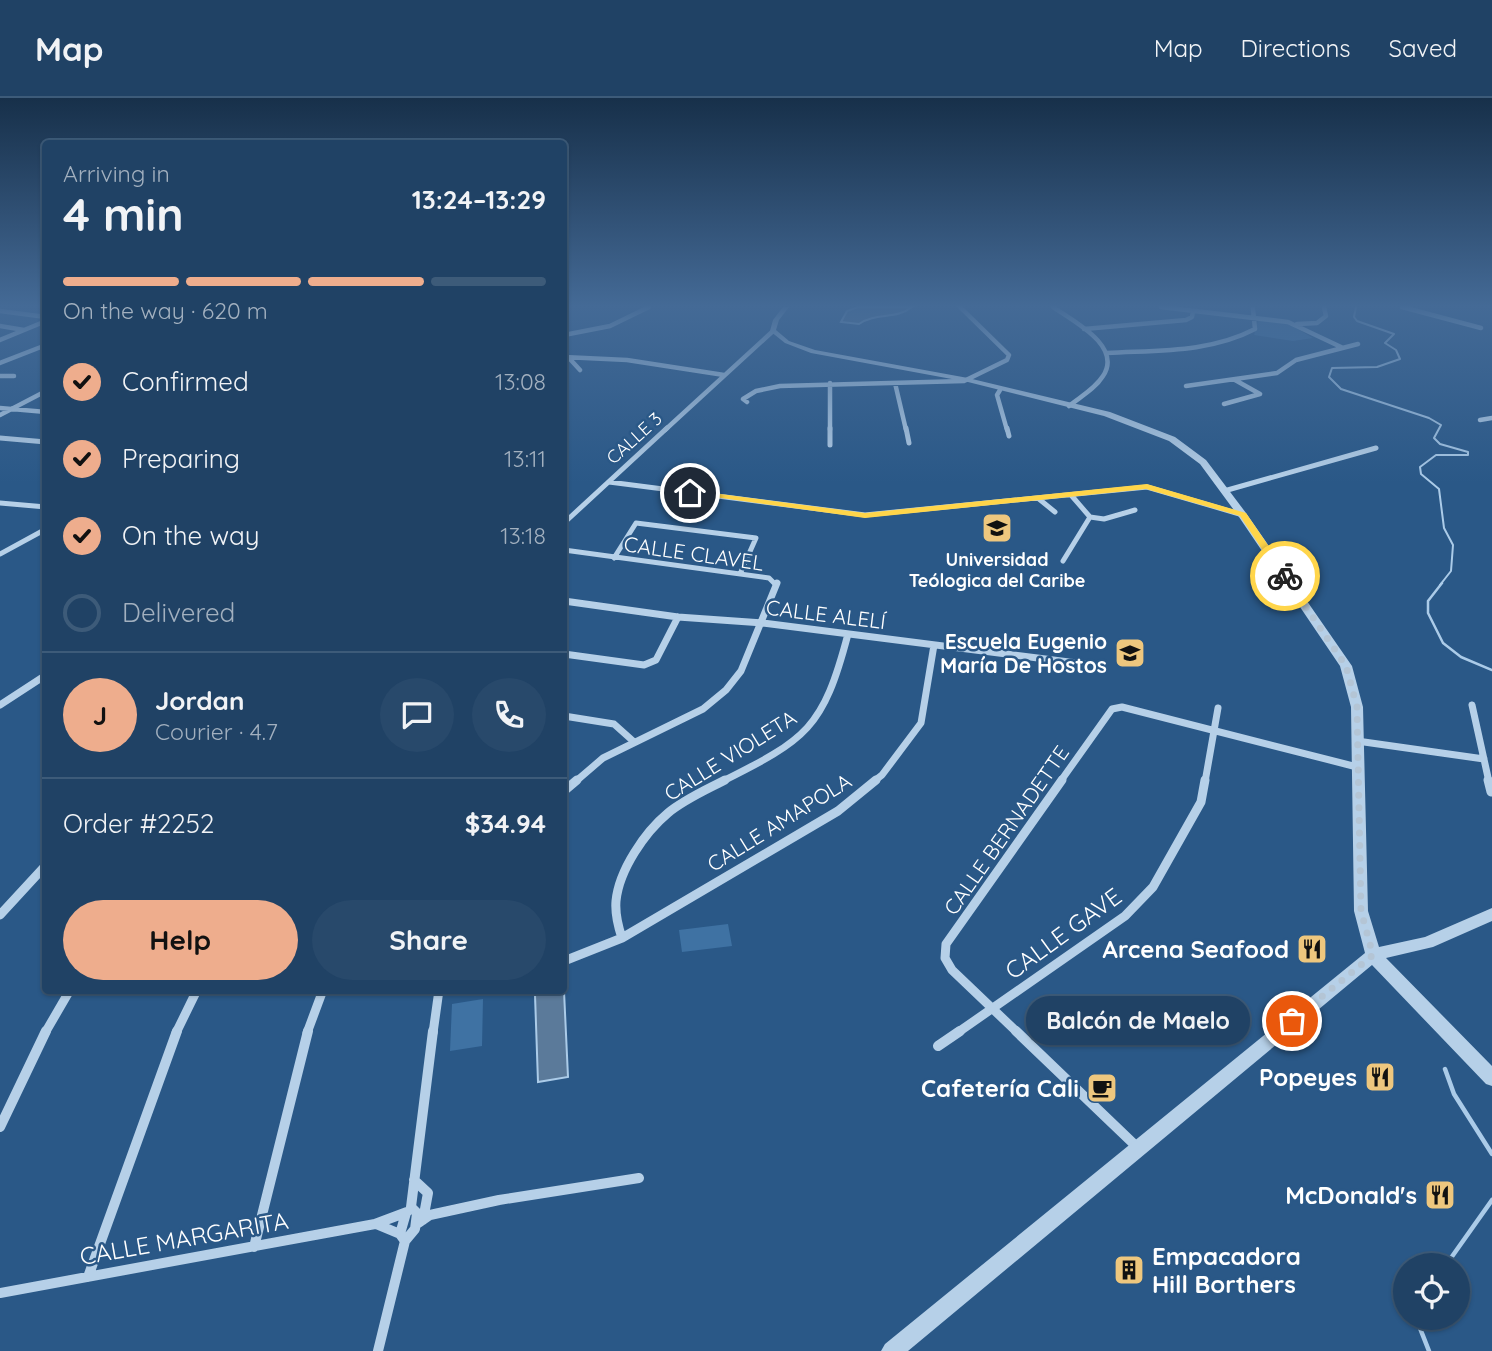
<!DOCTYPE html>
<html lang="en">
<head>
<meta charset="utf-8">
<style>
	:root { --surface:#204265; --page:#28496b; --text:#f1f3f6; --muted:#a2b0bf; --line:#3d5b79; --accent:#eead8d }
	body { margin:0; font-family:Quicksand,sans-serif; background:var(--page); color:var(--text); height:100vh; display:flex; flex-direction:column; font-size:26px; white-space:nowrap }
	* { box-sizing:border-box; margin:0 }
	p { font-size:23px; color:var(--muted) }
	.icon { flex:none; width:38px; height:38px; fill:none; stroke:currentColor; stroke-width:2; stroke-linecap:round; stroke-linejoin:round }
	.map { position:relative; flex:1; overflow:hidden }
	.sheet { position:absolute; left:42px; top:42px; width:525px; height:854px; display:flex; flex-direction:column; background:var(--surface); border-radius:7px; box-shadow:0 2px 5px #0004,0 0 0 2px var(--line) }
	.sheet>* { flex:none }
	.controls { position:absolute; left:1393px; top:1155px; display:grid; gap:14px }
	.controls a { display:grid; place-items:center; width:77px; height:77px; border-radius:50%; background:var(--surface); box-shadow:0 2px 5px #0004,0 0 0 2px var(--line); font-size:35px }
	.pin { position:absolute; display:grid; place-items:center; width:60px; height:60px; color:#fff; margin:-30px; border:4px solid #fff; border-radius:50%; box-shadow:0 2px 7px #0007 }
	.courier { position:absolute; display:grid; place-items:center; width:70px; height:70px; margin:-35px; border:5px solid #ffd54a; border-radius:50%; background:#fff; color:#222; box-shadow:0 2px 9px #0007 }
	.bubble { position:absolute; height:49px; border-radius:24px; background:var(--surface); box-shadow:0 2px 5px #0004,0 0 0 2px var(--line); font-size:23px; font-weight:700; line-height:49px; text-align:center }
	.summary em { font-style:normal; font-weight:700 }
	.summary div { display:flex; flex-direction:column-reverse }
	.summary { display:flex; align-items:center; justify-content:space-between; height:119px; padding:0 21px }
	h1 { font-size:46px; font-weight:700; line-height:52px }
	.bar { display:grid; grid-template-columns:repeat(4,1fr); gap:10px 7px; align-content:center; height:84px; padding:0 21px }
	.bar i { height:9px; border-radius:5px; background:var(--line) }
	.bar .on { background:var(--accent) }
	.bar p { grid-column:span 4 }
	.line { display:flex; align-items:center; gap:18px; padding:0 21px; border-top:2px solid var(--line) }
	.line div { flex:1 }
	.round { display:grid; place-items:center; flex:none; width:74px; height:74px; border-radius:37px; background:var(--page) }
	ol { padding:0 21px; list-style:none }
	li { display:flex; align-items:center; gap:21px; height:77px }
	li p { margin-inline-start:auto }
	li .icon { padding:7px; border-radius:50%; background:var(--accent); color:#111; stroke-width:4 }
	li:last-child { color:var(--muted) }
	li i { width:38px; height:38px; border:4px solid var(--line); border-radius:50% }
	.primary-button { display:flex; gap:14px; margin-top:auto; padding:14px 21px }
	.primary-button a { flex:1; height:80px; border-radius:42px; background:var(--accent); color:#111; font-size:28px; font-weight:700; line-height:80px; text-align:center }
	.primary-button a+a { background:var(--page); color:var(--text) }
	header { display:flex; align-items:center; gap:42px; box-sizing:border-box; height:98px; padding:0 35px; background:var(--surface); border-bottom:2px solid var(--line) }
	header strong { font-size:33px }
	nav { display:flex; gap:38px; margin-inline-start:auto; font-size:24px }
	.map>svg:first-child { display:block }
	.green { fill:#3f72a3 }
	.water { fill:#5b7a9a; stroke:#abcbe8; stroke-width:2 }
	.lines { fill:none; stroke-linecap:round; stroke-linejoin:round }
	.stream-far2 { stroke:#abcbe8; stroke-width:2 }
	.stream-far1 { stroke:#abcbe8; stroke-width:2.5 }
	.stream { stroke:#abcbe8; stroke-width:4.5 }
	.minor-far4 { stroke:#b6d0e8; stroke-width:4.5 }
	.minor-far3 { stroke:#b6d0e8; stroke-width:5 }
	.minor-far2 { stroke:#b6d0e8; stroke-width:7 }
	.minor-far1 { stroke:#b6d0e8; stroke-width:9 }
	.minor { stroke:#b6d0e8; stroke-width:10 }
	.tertiary { fill:#b6d0e8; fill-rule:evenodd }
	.route { fill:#ffd54a }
	.done { stroke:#b4c5d5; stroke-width:7; stroke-dasharray:0 12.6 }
	.labels { text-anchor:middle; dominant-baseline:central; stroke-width:5; stroke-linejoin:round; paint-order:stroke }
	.far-street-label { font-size:18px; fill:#fff; stroke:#2a5887 }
	.far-poi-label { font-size:18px; font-weight:bold; fill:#fff; stroke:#2a5887 }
	.street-label { font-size:21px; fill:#fff; stroke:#2a5887 }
	.poi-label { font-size:21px; font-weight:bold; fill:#fff; stroke:#2a5887; text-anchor:end }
	.near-street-label { font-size:24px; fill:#fff; stroke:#2a5887 }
	.near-poi-label { font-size:24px; font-weight:bold; fill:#fff; stroke:#2a5887; text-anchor:end }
</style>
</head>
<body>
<header>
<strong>Map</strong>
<nav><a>Map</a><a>Directions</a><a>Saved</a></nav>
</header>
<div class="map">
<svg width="1492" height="1253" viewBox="0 0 1492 1253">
	<rect width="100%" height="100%" fill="#2a5887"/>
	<path class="green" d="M1261,222L1289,226L1313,240L1293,243L1254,237L1258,223Z
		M728,826L732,848L682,854L679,832Z
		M483,901L482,948L450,953L452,906Z"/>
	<path class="water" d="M858,209H912C896,222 876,214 859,226L841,224L847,213Z
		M564,893L568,979L538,984L535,897Z"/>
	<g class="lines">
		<path class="stream-far2" d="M1356,209L1354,219L1357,223L1394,236L1385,245L1396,252L1400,261L1377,269L1332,270L1329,279L1341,291L1429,320L1441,327L1434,340L1440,346L1468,354V357H1436L1420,369L1421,376L1439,391L1444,430L1453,447L1451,473L1440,487"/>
		<path class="stream-far1" d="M1442,485L1428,503V515L1443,545L1461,559L1492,572"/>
		<path class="stream" d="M1445,971L1454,996L1492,1056
			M1446,1167L1492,1102
			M1416,1220L1429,1253"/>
		<path class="minor-far4" d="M1053,209C1073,223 1123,248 1103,278C1095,291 1080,299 1069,308
			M1161,209L1288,224L1341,249
			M1402,209L1481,230
			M0,213L46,219
			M1297,226L1317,225L1326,218L1324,209
			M0,228L24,232
			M1084,231L1186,222L1192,219L1193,213
			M564,237L610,228L649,209
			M0,242L46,223
			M1107,255C1157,252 1209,255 1255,231L1253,211
			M564,259L627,262L724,277
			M569,260L580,272
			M0,265L46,247
			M0,278H14
			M1235,282L1260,296
			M830,285V332
			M895,285L906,332
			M1186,288L1277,275L1296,262L1358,246
			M1000,292L997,297L1007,332
			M747,304L743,301L756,293L780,288L964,283L1007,262L1009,257L960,209
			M1224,306L1260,296
			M0,310L46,314
			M0,317L46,293
			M1480,322L1492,320
			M665,332L773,233"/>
		<path class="minor-far3" d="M830,330V347
			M906,330L909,345
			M1007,330L1009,338
			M0,340L46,344
			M609,384L865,417L1147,389L1243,417
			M1224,393L1376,350
			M1039,401L1055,414
			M0,405L46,409
			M1090,419L1104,421L1135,412
			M564,425L667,330
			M564,452L769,480L776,487
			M0,456L46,431
			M614,460L636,425L756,440L740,476
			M1063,463L1090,419L1071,397"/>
		<path class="minor-far2" d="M564,503L678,519L763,525L1085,566
			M564,556L644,567L656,562L678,519
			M0,607L46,577
			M1472,607L1489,684
			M564,618L614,626L633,643
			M1357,643L1484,661
			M575,684L603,660L703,611L726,592L741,573L777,485
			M721,684C807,641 823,631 848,536
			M873,684L882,677L921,625L934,547
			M1060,684L1112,611L1122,609L1357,669
			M1205,684L1218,610"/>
		<path class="minor-far1" d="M1488,682L1491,694
			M564,693L577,682
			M0,817L46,767
			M622,840C618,828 615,815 616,803C619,772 645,734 668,715C685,701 706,692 725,682
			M564,863L622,840L838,713L876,682
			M45,935L70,892
			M176,935L197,892
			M307,935L323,892
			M433,935L439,892
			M957,935L1125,818L1153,789L1201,704L1205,682
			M1018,935L952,872L945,860L946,846L1062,682"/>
		<path class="minor" d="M1016,933L1137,1049
			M938,948L960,933
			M0,1029L46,933
			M414,1082L428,1095L423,1122
			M411,1109L433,933
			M376,1126L400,1136
			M417,1126L430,1117L499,1102L639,1080
			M405,1143L415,1131L417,1115L411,1109
			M405,1143L400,1136L406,1115
			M254,1149L308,933
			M88,1179L177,933
			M0,1195L375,1126L407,1114
			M378,1253L405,1143"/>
		<path class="tertiary" d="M783,209H789L779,222L776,232L789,243L815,252L968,280L1110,314L1175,339L1206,362L1246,415L1352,568L1363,609L1368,813L1379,849L1425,839L1492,810V823L1433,849L1386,860L1492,968V988L1486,986L1372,867L908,1253H881L885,1246L1365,855L1354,813L1351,609L1340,568L1239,419L1200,366L1169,343L1104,318L968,284L811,255L785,245L770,233L773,222Z"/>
	</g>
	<linearGradient id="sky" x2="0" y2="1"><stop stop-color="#17304a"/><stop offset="0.54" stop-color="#446a96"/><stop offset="1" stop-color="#446a96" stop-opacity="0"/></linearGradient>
	<rect width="1492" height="385" fill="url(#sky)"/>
	<path class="route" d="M1147,386L1246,415L1289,478L1281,480L1240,418L1146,391L865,420L685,395L690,392L865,415Z"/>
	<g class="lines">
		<path class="done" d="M1285,478L1346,568L1357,609L1361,813L1373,857L1292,923"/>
	</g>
	<defs>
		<g id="university-square" transform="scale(1.575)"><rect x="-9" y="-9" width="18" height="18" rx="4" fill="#eec77e" stroke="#2a5887"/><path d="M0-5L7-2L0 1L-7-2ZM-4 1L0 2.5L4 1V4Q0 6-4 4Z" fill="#111"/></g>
		<g id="school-square" transform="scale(1.575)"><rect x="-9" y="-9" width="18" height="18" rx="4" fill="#eec77e" stroke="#2a5887"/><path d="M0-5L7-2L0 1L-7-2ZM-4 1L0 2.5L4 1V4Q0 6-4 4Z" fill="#111"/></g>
		<g id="restaurant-square" transform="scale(1.575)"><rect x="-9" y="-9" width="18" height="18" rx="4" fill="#eec77e" stroke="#2a5887"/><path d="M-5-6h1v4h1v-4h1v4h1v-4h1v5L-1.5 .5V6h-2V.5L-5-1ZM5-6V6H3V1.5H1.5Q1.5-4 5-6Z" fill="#111"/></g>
		<g id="cafe-square" transform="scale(1.575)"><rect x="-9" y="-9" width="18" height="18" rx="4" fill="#eec77e" stroke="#2a5887"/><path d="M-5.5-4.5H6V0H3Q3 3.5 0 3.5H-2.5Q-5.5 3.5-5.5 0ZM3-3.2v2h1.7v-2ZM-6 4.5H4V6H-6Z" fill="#111"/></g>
		<g id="building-square" transform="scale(1.575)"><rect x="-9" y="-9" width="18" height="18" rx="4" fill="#eec77e" stroke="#2a5887"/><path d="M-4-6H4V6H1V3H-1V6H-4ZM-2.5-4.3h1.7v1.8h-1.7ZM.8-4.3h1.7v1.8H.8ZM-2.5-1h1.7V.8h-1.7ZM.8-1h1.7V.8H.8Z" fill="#111"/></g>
	</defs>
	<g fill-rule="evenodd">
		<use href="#university-square" x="997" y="430"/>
		<use href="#school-square" x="1130" y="555"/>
		<use href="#restaurant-square" x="1312" y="851"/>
		<use href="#restaurant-square" x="1380" y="979"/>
		<use href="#cafe-square" x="1102" y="990"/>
		<use href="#restaurant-square" x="1440" y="1097"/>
		<use href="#building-square" x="1129" y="1172"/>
	</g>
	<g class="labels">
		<g class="far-street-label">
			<text transform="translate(634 340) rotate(-42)">CALLE 3</text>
		</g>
		<g class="far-poi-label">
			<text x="997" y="461">Universidad<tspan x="997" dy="21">Teólogica del Caribe</tspan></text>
		</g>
		<g class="street-label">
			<text transform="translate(694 455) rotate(8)">CALLE CLAVEL</text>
			<text transform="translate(826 516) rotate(7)">CALLE ALELÍ</text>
			<text transform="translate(730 657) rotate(-32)">CALLE VIOLETA</text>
			<text transform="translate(779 724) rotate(-32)">CALLE AMAPOLA</text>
			<text transform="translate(1006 732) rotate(-55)">CALLE BERNADETTE</text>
		</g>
		<g class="poi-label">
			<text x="1107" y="543">Escuela Eugenio<tspan x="1107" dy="24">María De Hostos</tspan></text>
		</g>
		<g class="near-street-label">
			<text transform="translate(1063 835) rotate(-36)">CALLE GAVE</text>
			<text transform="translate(184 1140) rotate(-10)">CALLE MARGARITA</text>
		</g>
		<g class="near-poi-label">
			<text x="1289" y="851">Arcena Seafood</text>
			<text x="1357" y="979">Popeyes</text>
			<text x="1079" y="990">Cafetería Cali</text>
			<text x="1417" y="1097">McDonald's</text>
			<text x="1152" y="1158" text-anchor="start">Empacadora<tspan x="1152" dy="28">Hill Borthers</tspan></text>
		</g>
	</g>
</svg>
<div class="controls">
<a><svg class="icon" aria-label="locate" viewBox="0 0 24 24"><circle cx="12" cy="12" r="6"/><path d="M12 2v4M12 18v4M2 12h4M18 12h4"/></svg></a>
</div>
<div class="pin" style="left:1292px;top:923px;background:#ea580c"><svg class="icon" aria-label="bag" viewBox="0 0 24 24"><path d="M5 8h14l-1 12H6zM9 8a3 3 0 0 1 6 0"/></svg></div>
<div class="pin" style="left:690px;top:395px;background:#1f2937"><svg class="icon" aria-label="home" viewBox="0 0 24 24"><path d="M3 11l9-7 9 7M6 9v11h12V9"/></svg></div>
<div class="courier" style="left:1285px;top:478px"><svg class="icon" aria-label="bike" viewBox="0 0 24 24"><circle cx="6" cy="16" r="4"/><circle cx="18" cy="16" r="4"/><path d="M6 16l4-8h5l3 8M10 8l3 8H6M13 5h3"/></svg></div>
<div class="bubble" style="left:1026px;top:898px;width:224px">Balcón de Maelo</div>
<section class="sheet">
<div class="summary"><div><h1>4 min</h1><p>Arriving in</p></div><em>13:24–13:29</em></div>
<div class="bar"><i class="on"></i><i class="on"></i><i class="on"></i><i></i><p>On the way · 620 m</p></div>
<ol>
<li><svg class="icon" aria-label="check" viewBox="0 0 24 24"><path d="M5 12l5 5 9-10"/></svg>Confirmed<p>13:08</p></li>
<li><svg class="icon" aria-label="check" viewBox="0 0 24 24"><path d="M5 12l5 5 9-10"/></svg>Preparing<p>13:11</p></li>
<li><svg class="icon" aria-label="check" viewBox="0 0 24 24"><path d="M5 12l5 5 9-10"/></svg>On the way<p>13:18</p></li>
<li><i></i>Delivered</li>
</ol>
<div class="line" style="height:126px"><b class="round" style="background:var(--accent);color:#111">J</b><div><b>Jordan</b><p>Courier · 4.7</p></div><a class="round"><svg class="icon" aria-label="chat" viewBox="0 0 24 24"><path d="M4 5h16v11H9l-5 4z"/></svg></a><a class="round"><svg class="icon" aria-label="phone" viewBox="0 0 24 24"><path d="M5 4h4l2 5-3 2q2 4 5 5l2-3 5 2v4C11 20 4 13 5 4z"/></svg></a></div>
<div class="line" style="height:91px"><div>Order #2252</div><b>$34.94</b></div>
<div class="primary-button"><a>Help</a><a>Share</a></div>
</section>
</div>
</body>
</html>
